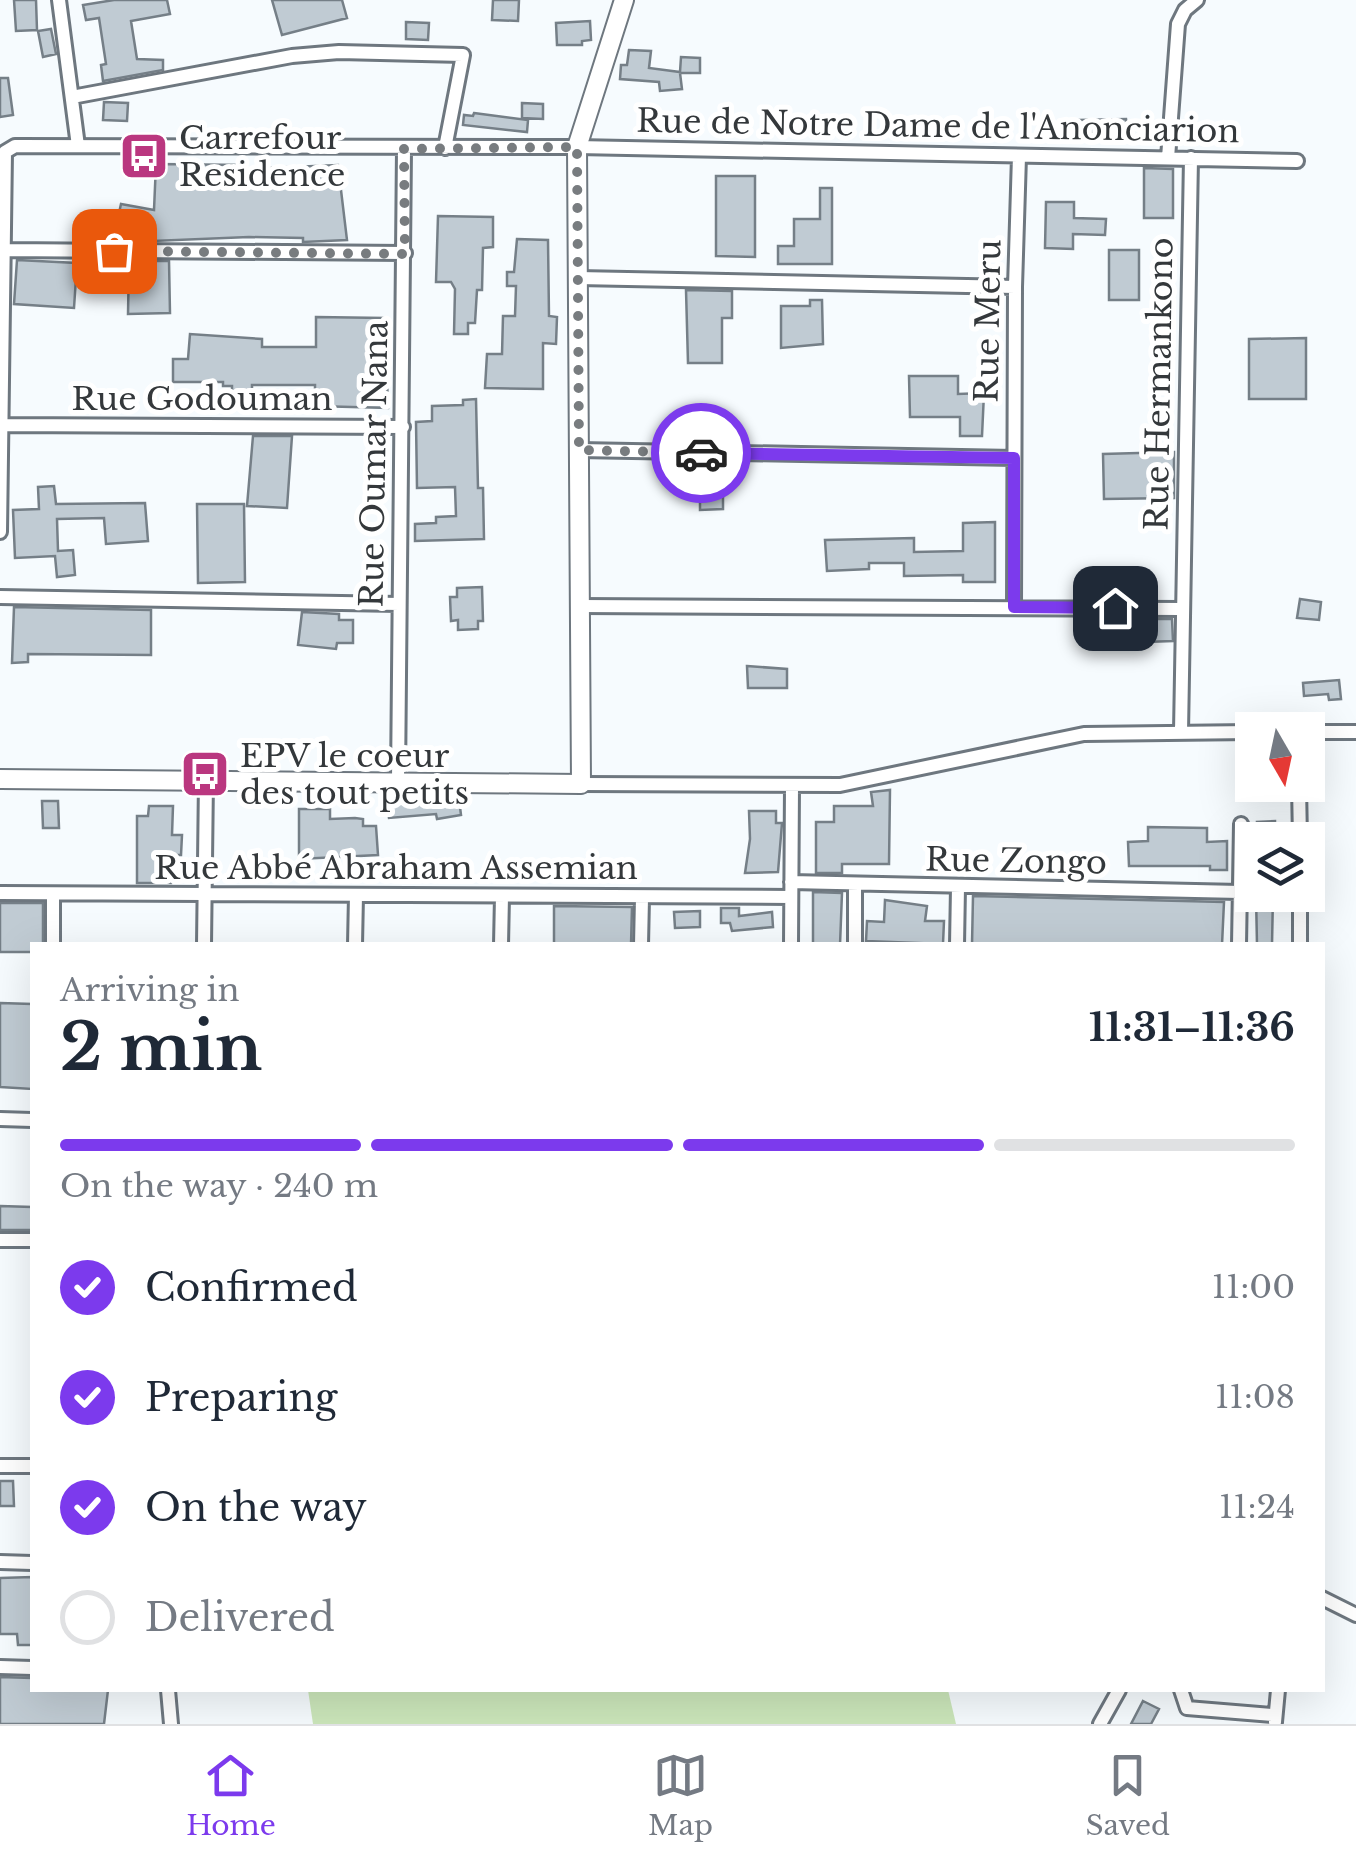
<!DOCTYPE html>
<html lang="en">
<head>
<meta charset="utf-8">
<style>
	:root { --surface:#fff; --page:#f2f2f3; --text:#1f2937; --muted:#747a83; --line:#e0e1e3; --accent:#7c3aed }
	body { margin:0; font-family:"Libre Baskerville",serif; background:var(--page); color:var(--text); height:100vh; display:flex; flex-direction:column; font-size:38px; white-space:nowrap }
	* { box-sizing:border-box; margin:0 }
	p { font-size:32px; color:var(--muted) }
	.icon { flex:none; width:55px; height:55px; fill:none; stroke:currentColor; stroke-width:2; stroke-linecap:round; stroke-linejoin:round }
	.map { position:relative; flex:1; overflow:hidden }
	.side { position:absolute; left:30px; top:942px; width:1295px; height:750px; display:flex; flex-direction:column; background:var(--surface); border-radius:0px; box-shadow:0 10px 40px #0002 }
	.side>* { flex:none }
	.needle { width:65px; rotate:171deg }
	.buttons { position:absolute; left:1235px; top:712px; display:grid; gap:20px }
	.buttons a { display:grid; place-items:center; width:90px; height:90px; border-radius:0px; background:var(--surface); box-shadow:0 10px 40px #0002; font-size:50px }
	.pin { position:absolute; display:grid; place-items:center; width:85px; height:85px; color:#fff; margin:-42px; border-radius:20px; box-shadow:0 5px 15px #0006 }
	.courier { position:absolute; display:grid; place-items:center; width:100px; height:100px; margin:-50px; border:8px solid #7c3aed; border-radius:50%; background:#fff; color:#222; box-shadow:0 2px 12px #0007 }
	.overview em { font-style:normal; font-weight:700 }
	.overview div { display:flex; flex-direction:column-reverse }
	.overview { display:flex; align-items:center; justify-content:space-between; height:170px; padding:0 30px }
	h1 { font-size:65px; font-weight:700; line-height:75px }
	.bar { display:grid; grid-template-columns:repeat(4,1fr); gap:15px 10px; align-content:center; height:120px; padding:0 30px }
	.bar i { height:12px; border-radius:8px; background:var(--line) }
	.bar .current { background:var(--accent) }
	.bar p { grid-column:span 4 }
	ol { padding:0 30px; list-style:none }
	li { display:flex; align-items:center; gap:30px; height:110px }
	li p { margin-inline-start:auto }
	li .icon { padding:10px; border-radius:50%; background:var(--accent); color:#fff; stroke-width:4 }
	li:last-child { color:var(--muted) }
	li i { width:55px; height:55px; border:5px solid var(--line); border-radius:50% }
	.dock { display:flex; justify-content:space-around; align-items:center; height:140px; border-top:2px solid var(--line); background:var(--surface); font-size:28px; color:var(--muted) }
	.dock a { display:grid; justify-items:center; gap:5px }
	.dock .current { color:var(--accent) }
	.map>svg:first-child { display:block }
	.green { fill:#cbe6ba }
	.building { fill:#c0cbd3; stroke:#757f87; stroke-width:2.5 }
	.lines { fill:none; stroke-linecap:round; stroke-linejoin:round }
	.street-casing { stroke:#6e777f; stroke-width:18 }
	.secondary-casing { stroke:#6e777f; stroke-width:22 }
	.street { stroke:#fff; stroke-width:12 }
	.secondary { stroke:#fff; stroke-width:18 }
	.done { stroke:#787c7f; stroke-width:10; stroke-dasharray:0 18 }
	.route { stroke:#7c3aed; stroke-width:12 }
	.labels { text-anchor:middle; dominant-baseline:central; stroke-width:10; stroke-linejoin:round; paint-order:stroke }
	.street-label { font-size:32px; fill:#34383b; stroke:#fff }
	.poi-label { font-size:32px; fill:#34383b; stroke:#fff; text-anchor:start }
</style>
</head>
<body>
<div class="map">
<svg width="1356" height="1724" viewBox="0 0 1356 1724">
	<rect width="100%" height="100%" fill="#f6fbfe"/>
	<path class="green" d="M308,1690H948L956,1724H313Z"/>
	<path class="building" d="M14,0H36L37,30L16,31Z
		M114,0H167L170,14L131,21L137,59L163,60V70L103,81L101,65L106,64L99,18L86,20L83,5Z
		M272,0H342L347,18L282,35Z
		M493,0H519L518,21L492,20Z
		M590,21L591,40L582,41V45H557L556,23Z
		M406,22L429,23L428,40L406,39Z
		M51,29L56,54L43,57L38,31Z
		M629,50L651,51L649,68L680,72L681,57L700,58V73H680L682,89L660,91L659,82L620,79L621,65H627Z
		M0,78H8L13,115L0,117Z
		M104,102L128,103L127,121L103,120Z
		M522,103L543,104V119L522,118Z
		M474,113L528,120L527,132L463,125L464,115L473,116Z
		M1126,119L1128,138L1110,139L1109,132L1080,134L1079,120Z
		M156,164L245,165V169L338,165L347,240L303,242V238L249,237L153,241V229L117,222L121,204L154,210Z
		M1144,168L1173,169V218H1144Z
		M716,176H755V257L716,256Z
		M820,188H832V264H778V246H794V219H820Z
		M1046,202H1074V218L1106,219L1105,235L1073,234V249L1045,248Z
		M438,216L493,217V247L483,248L482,290H477L475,323H468V334H454L455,289L451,282H436Z
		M517,239L548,240L549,316L557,317L556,344L543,343V389L485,388L487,354H502L503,316H515L516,286H507V272H514Z
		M1109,250H1139V300H1109Z
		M17,260L77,263L74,308L14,304Z
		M129,261H169L170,313L128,314Z
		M686,290L732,291V318H722V363H688Z
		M810,300H822L823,344L781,348V306H810Z
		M316,317L385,318L388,408L315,406V385H252V391L232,392V386H223V382H173V359H188L190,334L262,339V347H316Z
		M1306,338V399H1249V339Z
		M909,376H958V394L984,393L982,436H960V417H910Z
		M476,399L478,488H483L484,539L415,541V524L436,523V517L456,516L455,487L417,488L416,422L432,421V406L463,405V400Z
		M253,436H292L287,508L247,506Z
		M1174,452V498L1104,499L1103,454Z
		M723,463V509L700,510V479H691V464Z
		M54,486L56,504L145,503L148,541L106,544L104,518L57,519L58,551L73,550L75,575L57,577L55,556L15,558L13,510L39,509L38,487Z
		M197,504H244L245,582L198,583Z
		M995,522V582H963V575L904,576V563H869V569L827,571L825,540L914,538V552L963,551V523Z
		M482,587L483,621H478V629L458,630V620L451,621L450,597H457V588Z
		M1300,599L1321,602L1319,620L1297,618Z
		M14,607L151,610V655L28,654V662L12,663Z
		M302,612L339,614V620H353V643H337L336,649L298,645Z
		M1114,619H1172L1173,641L1115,643Z
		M747,666L787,669V688H748Z
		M1339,680L1341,699L1329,700L1328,694L1304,696L1303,683Z
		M890,790L889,864H842V873H816V822H834V806H873L871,792Z
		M459,799L461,815L437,819L436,814L389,818L387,803L417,802V805Z
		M42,801H58L59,828H43Z
		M149,806H173L172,835H182L181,855H171V883H137V816H148Z
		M299,809H330V819L355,818L363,819V826H376L378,855L299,859Z
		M749,811H776V823H782L778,872L745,873L750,839Z
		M1275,821V840H1258L1257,822Z
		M1148,827L1207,828V842L1227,841V870H1210V866H1129L1128,842L1148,841Z
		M813,892L842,893L840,945H813Z
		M1256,895H1273L1272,945H1257Z
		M973,896L1224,902L1222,945H972Z
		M885,900L927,906L925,921H944L943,944L866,941L867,921L884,922Z
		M0,903H43V945H32V952H0Z
		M554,906L632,907L631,945H554Z
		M721,908H739V916L772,912L773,927L732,931L730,923H721Z
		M700,911V927L675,928L674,912Z
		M0,1003L32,1004V1089L0,1087Z
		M0,1206L32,1207V1230H0Z
		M0,1481H13L14,1506H0Z
		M32,1577V1645H18L17,1634H0V1578Z
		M0,1677L32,1678V1690H108L104,1724H0Z
		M1143,1701L1159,1709L1151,1724H1131Z"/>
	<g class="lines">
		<g class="street-casing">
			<path id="street" d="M59,0L78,146
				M72,97L292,56L339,52L463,55L445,148
				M1168,158L1178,24L1185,10L1197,0
				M5,250L405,253
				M578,278L1015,287
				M2,425L403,427
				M579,450L1014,458
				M0,532L5,152L15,146L577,147L1297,161
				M0,597L399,604
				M579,606L1182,609
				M1014,607L1015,287L1019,156
				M1181,732L1191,158
				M1308,732H1356
				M398,780L404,149
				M581,784L840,785L1084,734L1252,732
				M1299,785L1300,840
				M791,882L1240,892
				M0,893L791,897
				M1300,895V945
				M53,945V894
				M204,945L206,779
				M355,945L356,895
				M501,945L502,896
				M641,945L642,898
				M791,945L792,786
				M855,945V885
				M957,945L958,887
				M1239,945L1241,824
				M0,1119L32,1120
				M0,1240H32
				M0,1466H32
				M0,1562L32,1563
				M1322,1598L1356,1615
				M0,1667L32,1668
				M168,1690L171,1724
				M1181,1690L1187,1708L1273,1715
				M1275,1722L1278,1690
				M1100,1724L1119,1690"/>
		</g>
		<g class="secondary-casing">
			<path id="secondary" d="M0,779L581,784L577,147L624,0"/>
		</g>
		<use href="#street" class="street"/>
		<use href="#secondary" class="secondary"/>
	</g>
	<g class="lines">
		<path class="done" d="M114,251L405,254L404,149L577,147L579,450L701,453"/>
		<path class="route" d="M701,453L1014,458V607L1115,608"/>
	</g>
	<defs>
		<g id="bus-square" transform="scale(2.5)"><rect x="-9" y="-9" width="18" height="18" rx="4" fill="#ba377f" stroke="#fff"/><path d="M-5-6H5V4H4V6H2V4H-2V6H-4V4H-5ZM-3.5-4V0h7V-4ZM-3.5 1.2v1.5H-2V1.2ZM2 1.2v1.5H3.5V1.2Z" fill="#fff"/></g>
	</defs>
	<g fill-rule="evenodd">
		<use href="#bus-square" x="144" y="156"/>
		<use href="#bus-square" x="205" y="774"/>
	</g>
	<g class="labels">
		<g class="street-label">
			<text transform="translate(938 126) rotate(1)">Rue de Notre Dame de l'Anonciarion</text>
			<text transform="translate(988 321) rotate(-89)">Rue Meru</text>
			<text transform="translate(1159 384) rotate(-89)">Rue Hermankono</text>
			<text x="202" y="399">Rue Godouman</text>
			<text transform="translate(374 464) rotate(-89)">Rue Oumar Nana</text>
			<text transform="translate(1016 861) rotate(1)">Rue Zongo</text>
			<text x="396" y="868">Rue Abbé Abraham Assemian</text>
		</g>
		<g class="poi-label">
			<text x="179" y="138">Carrefour<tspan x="179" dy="37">Residence</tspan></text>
			<text x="240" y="756">EPV le coeur<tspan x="240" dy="37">des tout petits</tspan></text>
		</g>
	</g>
</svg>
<div class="buttons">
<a><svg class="needle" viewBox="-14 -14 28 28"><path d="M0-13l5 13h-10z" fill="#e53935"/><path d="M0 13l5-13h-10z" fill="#747a83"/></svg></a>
<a><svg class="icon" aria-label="layers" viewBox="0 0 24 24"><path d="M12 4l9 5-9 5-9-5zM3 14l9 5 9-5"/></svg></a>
</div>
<div class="pin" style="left:114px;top:251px;background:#ea580c"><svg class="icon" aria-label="bag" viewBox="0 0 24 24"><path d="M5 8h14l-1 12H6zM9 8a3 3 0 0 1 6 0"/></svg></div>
<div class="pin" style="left:1115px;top:608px;background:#1f2937"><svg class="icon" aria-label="home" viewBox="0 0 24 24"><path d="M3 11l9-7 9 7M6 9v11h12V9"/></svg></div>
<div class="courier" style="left:701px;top:453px"><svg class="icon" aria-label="car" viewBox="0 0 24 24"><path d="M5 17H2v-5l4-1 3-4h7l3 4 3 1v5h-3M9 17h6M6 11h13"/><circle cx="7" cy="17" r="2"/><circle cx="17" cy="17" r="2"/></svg></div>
<section class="side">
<div class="overview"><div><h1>2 min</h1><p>Arriving in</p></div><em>11:31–11:36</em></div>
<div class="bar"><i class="current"></i><i class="current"></i><i class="current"></i><i></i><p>On the way · 240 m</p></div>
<ol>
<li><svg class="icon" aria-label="check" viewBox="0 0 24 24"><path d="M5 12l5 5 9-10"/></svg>Confirmed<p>11:00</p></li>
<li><svg class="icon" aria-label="check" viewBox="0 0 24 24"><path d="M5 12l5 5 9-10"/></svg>Preparing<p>11:08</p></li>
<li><svg class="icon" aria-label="check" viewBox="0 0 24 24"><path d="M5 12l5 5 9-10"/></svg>On the way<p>11:24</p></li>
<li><i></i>Delivered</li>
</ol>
</section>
</div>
<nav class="dock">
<a class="current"><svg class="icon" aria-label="home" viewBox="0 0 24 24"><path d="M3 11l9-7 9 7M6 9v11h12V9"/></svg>Home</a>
<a><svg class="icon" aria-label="map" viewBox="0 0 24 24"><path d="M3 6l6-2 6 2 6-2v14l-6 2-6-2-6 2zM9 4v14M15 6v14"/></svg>Map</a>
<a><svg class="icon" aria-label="saved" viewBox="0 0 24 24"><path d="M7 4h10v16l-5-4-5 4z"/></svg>Saved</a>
</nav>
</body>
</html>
